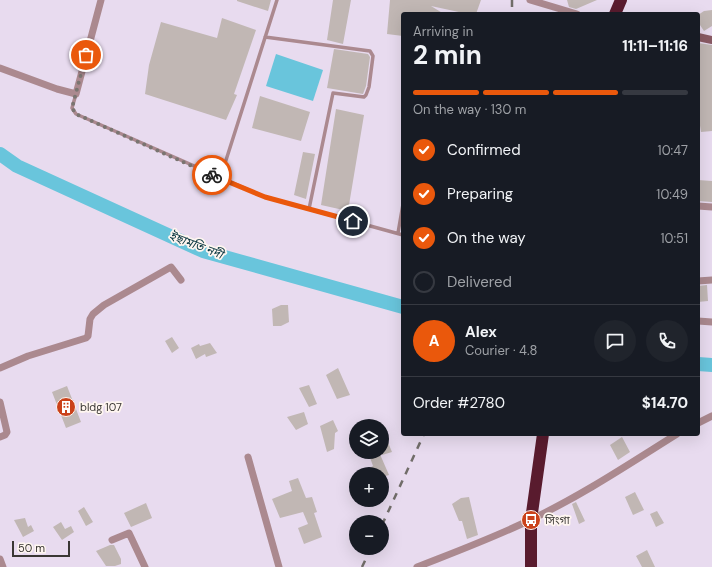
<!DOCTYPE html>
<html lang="en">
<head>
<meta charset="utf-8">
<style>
	:root { --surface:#171b24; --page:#20242c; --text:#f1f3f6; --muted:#9ea1a6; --line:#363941; --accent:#ea580c }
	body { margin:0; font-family:"DM Sans","Noto Sans Bengali",sans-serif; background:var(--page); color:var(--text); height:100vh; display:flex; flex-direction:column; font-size:15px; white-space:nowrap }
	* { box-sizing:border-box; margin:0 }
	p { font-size:13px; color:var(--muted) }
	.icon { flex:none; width:22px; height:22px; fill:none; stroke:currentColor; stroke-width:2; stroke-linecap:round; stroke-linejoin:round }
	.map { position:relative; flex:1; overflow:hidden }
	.sheet { position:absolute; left:401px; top:12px; width:299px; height:424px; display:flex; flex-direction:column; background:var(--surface); border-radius:4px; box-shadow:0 4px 16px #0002 }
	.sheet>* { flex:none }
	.fabs { position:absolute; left:349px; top:419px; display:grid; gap:8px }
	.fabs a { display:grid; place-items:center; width:40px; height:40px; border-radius:50%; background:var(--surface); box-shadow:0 4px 16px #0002; font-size:20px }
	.scale { position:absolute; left:12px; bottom:10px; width:58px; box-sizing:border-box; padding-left:4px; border:2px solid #3a3734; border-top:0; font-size:11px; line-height:14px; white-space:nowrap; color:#3a3734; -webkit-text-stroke:3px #fff6f0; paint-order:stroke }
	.pin { position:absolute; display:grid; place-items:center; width:34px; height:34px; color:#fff; margin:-17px; border:2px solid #fff; border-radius:50%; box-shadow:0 1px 4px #0007 }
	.courier { position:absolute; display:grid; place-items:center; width:40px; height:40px; margin:-20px; border:3px solid #ea580c; border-radius:50%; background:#fff; color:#222; box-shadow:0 1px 5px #0007 }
	.head em { font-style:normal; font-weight:700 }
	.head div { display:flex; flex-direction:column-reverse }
	.head { display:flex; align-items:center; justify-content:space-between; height:68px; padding:0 12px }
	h1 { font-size:26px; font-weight:700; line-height:30px }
	.bar { display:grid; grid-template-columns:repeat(4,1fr); gap:6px 4px; align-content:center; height:48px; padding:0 12px }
	.bar i { height:5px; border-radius:3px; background:var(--line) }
	.bar .on { background:var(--accent) }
	.bar p { grid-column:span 4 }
	.line { display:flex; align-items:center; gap:10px; padding:0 12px; border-top:1px solid var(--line) }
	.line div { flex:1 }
	.round { display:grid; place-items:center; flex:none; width:42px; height:42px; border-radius:21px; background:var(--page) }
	ol { padding:0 12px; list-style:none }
	li { display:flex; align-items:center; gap:12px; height:44px }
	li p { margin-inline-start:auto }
	li .icon { padding:4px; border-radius:50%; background:var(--accent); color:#fff; stroke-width:4 }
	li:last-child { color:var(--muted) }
	li i { width:22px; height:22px; border:2px solid var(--line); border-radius:50% }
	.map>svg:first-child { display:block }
	.commercial { fill:#e8dbef; fill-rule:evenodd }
	.water { fill:#69c5dc }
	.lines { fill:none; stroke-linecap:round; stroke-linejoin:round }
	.river { stroke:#69c5dc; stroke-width:14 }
	.building { fill:#c1b7b4 }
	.lane { stroke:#ab898f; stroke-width:3.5 }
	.street { stroke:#ab898f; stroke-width:7 }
	.secondary { stroke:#895a64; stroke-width:8 }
	.highway { stroke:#591b2e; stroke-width:12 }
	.rail { stroke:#716d69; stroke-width:2.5; stroke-dasharray:7 7; stroke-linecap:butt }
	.done { stroke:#7a7571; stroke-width:4; stroke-dasharray:0 7.2 }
	.route { stroke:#ea580c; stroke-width:5 }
	.labels { text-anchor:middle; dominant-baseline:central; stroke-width:3.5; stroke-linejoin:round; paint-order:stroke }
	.poi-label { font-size:11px; fill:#3a3734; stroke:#fff6f0; text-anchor:start }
	.water-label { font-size:12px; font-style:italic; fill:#06343e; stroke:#fff6f0 }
</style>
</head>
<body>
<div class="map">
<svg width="712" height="567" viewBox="0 0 712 567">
	<rect width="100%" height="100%" fill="#f1e9e2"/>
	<path class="commercial" d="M0,0H712V567H0ZM403,14H698V434H403ZM356,426H382V452H356ZM356,474H382V500H356ZM356,522H382V548H356Z"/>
	<path class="water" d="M276,54L323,70L313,101L266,86Z"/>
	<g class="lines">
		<path class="river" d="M0,154L17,166L203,251L403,307
			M698,364L712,365"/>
	</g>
	<path class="building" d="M237,0H271L268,11L237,1Z
		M333,0H351L343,44L327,40Z
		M390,0H481L476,14H468L431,6L444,14H403V36L387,34Z
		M567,0H597L576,9L569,7Z
		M712,10V26L704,31L698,22V15L704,11Z
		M222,18L256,30L234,94L237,95L226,120L145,94L149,65L161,22L217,38Z
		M698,43L712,45V131L701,132L698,113Z
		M334,49L368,54L370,57L366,86L363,94L327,88Z
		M260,96L310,112L301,141L252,128Z
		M336,109L364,115L348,211L321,205Z
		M303,152L315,154L306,199L294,195Z
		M698,180L712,181V202L698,201Z
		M707,285L708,301L698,302V286Z
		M281,305H288L289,322L281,326H273L272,309Z
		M172,337L179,348L172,353L165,341Z
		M210,343L217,353L206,357L205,354L196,359L191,348L199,344L200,346Z
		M338,368L350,395L337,399L326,375Z
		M309,385L317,404L309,407L299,388Z
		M67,386L81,422L66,428L52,392Z
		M304,412L308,424L296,430L287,417Z
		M333,420L338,431L335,433L334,449L327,452L320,426Z
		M382,428L392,452L382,455Z
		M622,437L630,452L618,460L610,445Z
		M368,452H379L389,475L382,477V474H358L373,466Z
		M298,478L306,498L312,497L317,512L314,513L322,537L304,544L298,528L308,524L303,512L280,518L272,499L292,491L289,481Z
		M635,492L644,510L633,515L625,497Z
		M469,497L478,535L467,539L462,521H459L452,504L461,498Z
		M576,502L585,521L579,524L572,504Z
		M146,503L152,518L131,527L124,513Z
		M84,507L93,522L86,526L78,511Z
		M657,511L664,523L656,527L650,514Z
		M25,518L28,527L31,525L34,531L23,537L14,520Z
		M61,522L65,529L71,526L74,532L62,540L53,527Z
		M110,545H114L121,559V564L115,566H106L96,551Z
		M647,550L655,567H642L636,556Z"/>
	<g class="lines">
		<path class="lane" d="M265,37L370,51L373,56L369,87L366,95L364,97L333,93L309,209
			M76,94L72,108L76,114L265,197L403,235
			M220,179L277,0
			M398,233L403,204"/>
		<path class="street" d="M530,0L577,14
			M0,68L57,89L76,94L101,0
			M698,206L712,207
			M698,281L712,280
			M698,321L712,322
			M0,368L28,356L86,338L88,336L90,319L93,314L104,305L171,267L181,280
			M0,402L7,432L5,435L0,437
			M698,423L712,416
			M248,457L279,567
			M112,540L129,533L145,567
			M0,559L3,567
			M417,567C455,552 493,538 530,520C581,496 629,464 677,434"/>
		<path class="secondary" d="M698,37L712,40"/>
		<path class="highway" d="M615,14L621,0
			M531,567V520L543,434"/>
		<path class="rail" d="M512,0V14
			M382,525L424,434
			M362,567L371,548"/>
	</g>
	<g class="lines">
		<path class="done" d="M86,55L72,108L76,114L212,175"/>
		<path class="route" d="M212,175L265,197L353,221"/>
	</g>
	<defs>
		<g id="building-disc" transform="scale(1)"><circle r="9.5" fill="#ca411a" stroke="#fff6f0"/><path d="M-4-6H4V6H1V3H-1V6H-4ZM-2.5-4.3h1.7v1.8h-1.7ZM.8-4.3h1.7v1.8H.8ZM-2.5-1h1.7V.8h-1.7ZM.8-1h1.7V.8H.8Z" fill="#fff"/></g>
		<g id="bus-disc" transform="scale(1)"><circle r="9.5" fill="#ca411a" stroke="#fff6f0"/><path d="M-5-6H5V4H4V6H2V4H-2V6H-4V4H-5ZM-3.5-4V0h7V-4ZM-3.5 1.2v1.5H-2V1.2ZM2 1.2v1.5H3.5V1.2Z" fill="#fff"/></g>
	</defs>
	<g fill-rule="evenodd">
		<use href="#building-disc" x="66" y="407"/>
		<use href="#bus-disc" x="531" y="520"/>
	</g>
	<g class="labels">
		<g class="poi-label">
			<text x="80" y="407">bldg 107</text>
			<text x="545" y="520">সিংগা</text>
		</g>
		<g class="water-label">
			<text transform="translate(196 245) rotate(21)">ইছামতি নদী</text>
		</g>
	</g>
</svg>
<div class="fabs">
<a><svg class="icon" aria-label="layers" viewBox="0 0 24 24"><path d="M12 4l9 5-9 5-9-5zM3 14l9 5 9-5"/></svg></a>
<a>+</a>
<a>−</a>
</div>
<div class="scale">50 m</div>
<div class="pin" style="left:86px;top:55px;background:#ea580c"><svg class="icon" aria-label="bag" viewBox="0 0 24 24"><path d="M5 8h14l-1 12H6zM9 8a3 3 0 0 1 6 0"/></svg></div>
<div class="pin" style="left:353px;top:221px;background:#1f2937"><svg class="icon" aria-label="home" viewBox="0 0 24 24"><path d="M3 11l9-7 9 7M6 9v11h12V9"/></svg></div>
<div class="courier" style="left:212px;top:175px"><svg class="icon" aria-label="bike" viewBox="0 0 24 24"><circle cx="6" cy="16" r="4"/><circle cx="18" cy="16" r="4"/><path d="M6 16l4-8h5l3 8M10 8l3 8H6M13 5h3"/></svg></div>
<section class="sheet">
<div class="head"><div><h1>2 min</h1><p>Arriving in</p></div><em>11:11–11:16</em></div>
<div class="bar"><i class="on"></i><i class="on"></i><i class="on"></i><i></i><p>On the way · 130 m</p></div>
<ol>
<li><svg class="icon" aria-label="check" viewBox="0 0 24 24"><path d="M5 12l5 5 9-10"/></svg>Confirmed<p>10:47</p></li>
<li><svg class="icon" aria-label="check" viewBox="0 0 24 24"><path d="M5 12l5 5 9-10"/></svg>Preparing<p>10:49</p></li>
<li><svg class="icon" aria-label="check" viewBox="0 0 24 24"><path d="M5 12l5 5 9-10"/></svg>On the way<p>10:51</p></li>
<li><i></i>Delivered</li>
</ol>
<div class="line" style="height:72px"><b class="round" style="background:var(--accent);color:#fff">A</b><div><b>Alex</b><p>Courier · 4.8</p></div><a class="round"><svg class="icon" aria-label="chat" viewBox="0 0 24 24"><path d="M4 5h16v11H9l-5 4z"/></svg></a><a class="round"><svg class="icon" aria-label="phone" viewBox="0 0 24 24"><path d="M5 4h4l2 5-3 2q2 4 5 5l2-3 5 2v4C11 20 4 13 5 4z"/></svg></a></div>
<div class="line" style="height:52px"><div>Order #2780</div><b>$14.70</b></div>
</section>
</div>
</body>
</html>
